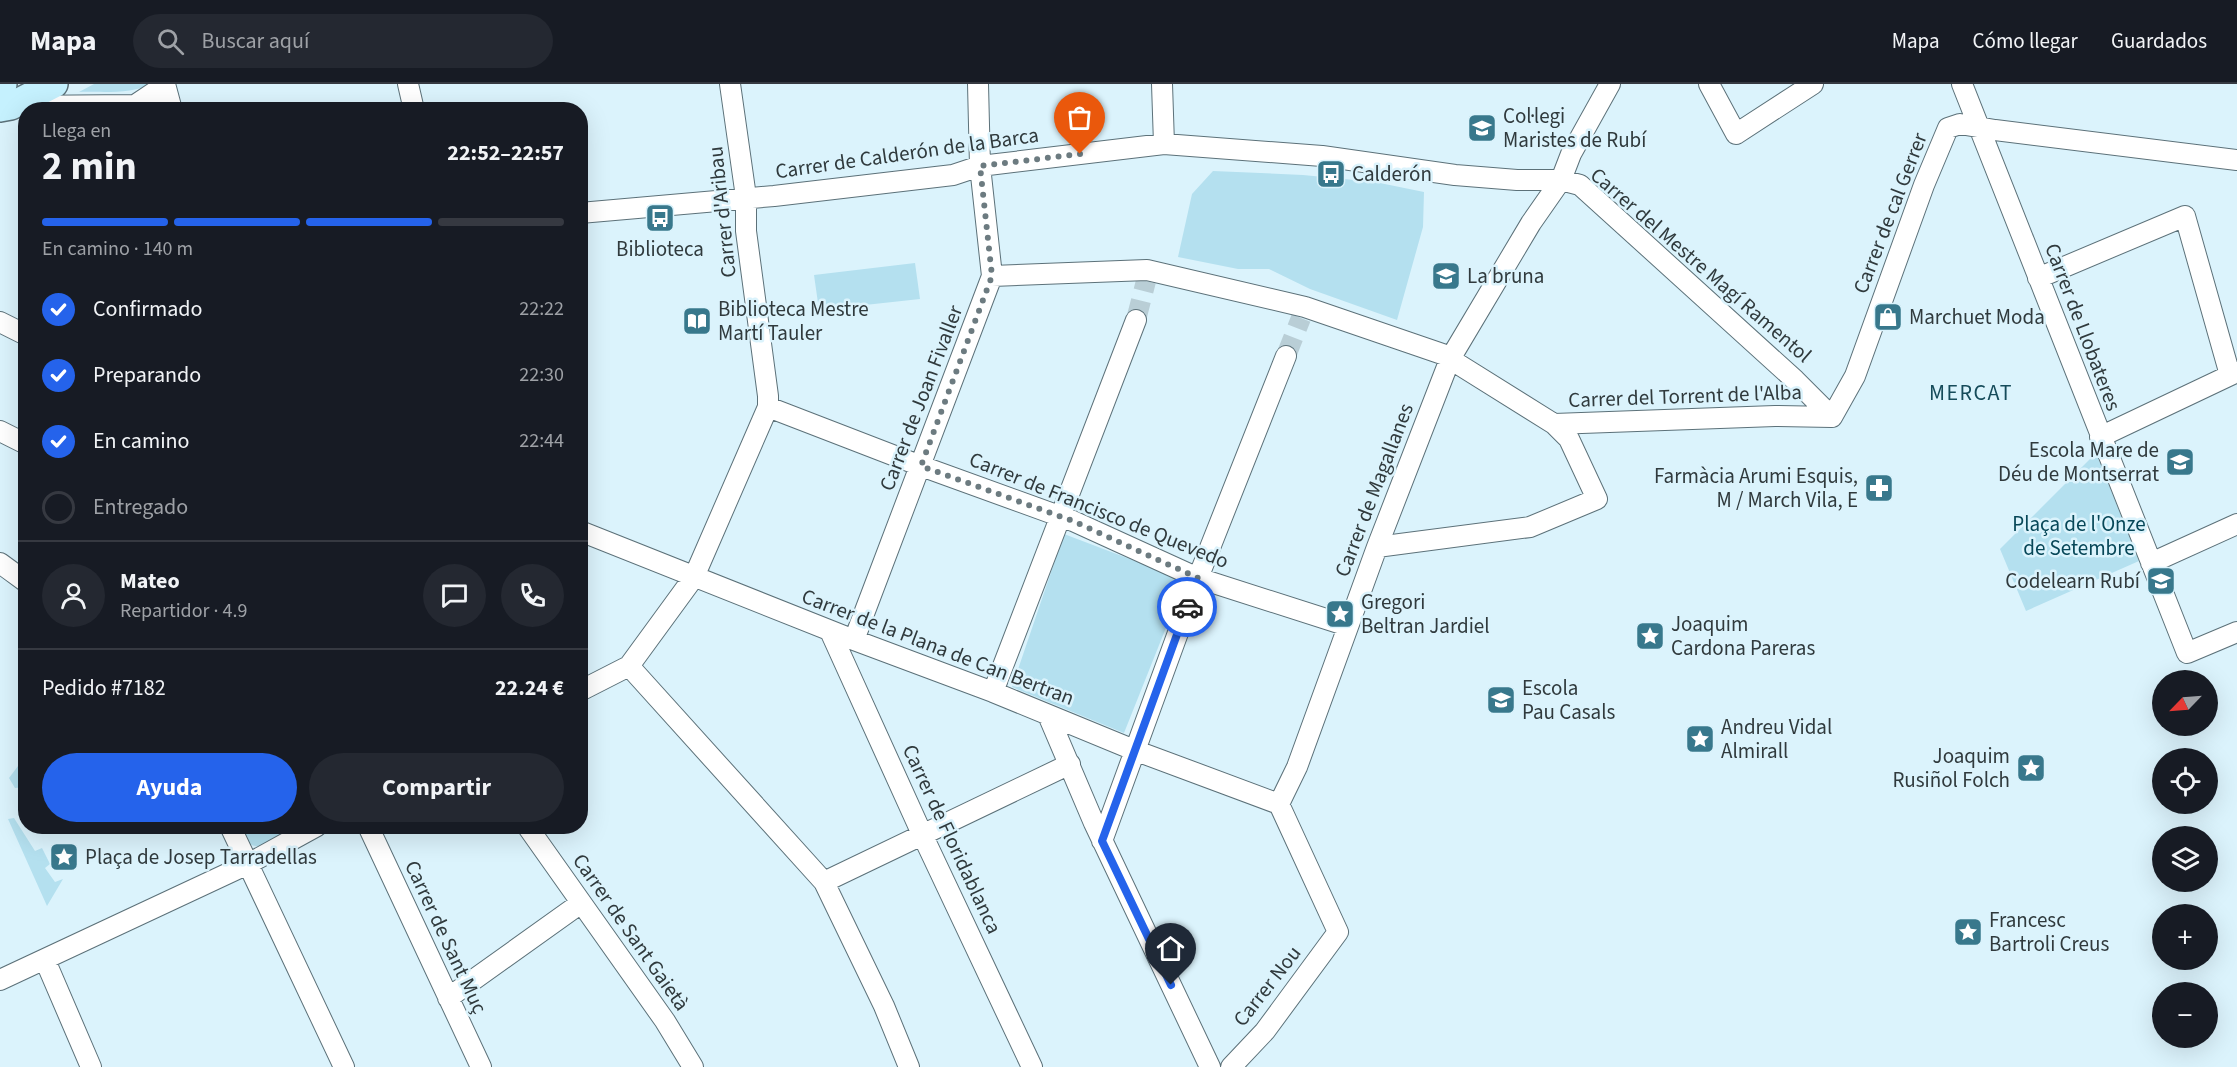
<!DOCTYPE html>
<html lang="es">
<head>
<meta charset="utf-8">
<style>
	:root { --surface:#171b24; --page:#242831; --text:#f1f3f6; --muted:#9ea1a6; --line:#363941; --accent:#2563eb }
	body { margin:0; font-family:"Source Sans 3",sans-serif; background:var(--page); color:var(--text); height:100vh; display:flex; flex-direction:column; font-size:22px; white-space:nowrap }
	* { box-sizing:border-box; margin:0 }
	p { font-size:20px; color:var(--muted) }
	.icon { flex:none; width:33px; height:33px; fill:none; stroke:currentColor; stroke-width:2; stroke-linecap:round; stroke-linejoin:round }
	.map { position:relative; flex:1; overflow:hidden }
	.drawer { position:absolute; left:18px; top:18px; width:570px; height:732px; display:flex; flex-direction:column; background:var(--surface); border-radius:24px; box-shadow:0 6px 24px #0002 }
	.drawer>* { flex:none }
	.needle { width:39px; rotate:245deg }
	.buttons { position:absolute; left:2152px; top:586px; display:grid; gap:12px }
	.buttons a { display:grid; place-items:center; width:66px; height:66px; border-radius:50%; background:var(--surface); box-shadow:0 6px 24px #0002; font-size:30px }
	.pin { position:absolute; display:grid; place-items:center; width:51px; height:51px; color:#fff; margin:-62px -26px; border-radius:50% 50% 50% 0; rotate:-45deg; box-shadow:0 0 6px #0007 }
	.pin .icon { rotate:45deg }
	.courier { position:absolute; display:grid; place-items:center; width:60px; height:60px; margin:-30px; border:4px solid #2563eb; border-radius:50%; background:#fff; color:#222; box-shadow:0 2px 8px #0007 }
	.summary em { font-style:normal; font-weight:700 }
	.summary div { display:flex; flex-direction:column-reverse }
	.summary { display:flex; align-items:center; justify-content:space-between; height:102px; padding:0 24px }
	h1 { font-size:39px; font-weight:700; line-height:45px }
	.bar { display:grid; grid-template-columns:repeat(4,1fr); gap:9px 6px; align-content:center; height:72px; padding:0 24px }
	.bar i { height:8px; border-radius:4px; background:var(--line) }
	.bar .active { background:var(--accent) }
	.bar p { grid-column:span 4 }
	.line { display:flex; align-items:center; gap:15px; padding:0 24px; border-top:2px solid var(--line) }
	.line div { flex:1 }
	.round { display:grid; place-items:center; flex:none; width:63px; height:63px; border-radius:32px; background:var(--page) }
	ol { padding:0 24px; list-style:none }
	li { display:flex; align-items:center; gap:18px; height:66px }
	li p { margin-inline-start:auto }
	li .icon { padding:6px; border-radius:50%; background:var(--accent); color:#fff; stroke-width:4 }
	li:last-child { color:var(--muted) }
	li i { width:33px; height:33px; border:3px solid var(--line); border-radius:50% }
	.cta { display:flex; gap:12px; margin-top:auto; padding:12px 24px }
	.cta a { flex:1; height:69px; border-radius:36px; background:var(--accent); color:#fff; font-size:24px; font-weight:700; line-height:69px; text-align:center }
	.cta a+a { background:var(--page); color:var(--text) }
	header { display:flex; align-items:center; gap:36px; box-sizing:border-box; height:84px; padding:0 30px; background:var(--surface); border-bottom:2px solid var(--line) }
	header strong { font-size:28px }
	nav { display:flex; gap:33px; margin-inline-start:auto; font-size:21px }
	.search { width:420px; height:54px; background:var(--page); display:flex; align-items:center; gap:15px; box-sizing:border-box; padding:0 21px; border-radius:33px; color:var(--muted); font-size:22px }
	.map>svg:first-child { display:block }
	.green { fill:#b4e0ef }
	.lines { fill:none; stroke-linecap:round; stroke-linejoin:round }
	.street-tunnel { stroke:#b9ced6; stroke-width:20; stroke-dasharray:20 10; stroke-linecap:butt }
	.street-casing { stroke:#5c7179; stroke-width:22 }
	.secondary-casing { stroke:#5c7179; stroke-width:30 }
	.street { stroke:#fff; stroke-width:20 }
	.secondary { stroke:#c5f1fe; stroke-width:27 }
	.done { stroke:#6c7b80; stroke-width:6; stroke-dasharray:0 10.8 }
	.route { stroke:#2563eb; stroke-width:8 }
	.labels { text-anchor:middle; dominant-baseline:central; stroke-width:5; stroke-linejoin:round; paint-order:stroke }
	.poi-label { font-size:21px; fill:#303a3d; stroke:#dbf3fc; text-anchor:start }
	.street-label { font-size:21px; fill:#303a3d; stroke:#dbf3fc }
	.park-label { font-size:21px; fill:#074758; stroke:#dbf3fc }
	.neighbourhood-label { font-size:22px; letter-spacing:1.5px; fill:#164b5a; stroke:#dbf3fc }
</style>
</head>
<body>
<header>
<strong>Mapa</strong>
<div class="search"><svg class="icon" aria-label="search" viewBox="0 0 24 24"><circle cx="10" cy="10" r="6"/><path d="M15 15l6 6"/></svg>Buscar aquí</div>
<nav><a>Mapa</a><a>Cómo llegar</a><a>Guardados</a></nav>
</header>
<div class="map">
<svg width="2237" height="983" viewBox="0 0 2237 983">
	<rect width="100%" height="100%" fill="#dbf3fc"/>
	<path class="green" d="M94,0H148C135,11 97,7 79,8Z
		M1213,87L1303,91L1375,98L1424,108L1423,143L1397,236L1310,205L1269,185H1238L1178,173L1192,110Z
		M915,179L920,215L819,226L814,191Z
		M2096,369L2139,477L2026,527L2000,465Z
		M1064,450L1185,496L1124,649L1012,603Z
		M21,678L25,685V703L15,704L9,694Z
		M14,734L35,767L42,764L50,780L45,784L55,798L63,795L47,822L8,735Z
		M236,743H301C276,756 252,779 236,743Z"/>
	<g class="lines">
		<path class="street-tunnel" d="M1136,236L1146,197
			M1286,272L1301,234"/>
		<g class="street-casing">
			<path id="street" d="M165,0L172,26
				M408,0L414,26
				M1162,0L1164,60
				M1709,0L1736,50L1813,0
				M1962,0L2187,569L2237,548
				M135,21L156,7L160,0
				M14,22L135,21L155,26
				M580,129L774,112L953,91L980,82L1164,60L1322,72L1455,91L1517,96H1561L1580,101L1795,296L1832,333
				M992,192L1147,186L1305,223L1451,273
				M2038,194L2185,132L2230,291
				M0,238L26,251
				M1450,275L1554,340L1775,332L1832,333
				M768,323L921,382L1073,437L1198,494L1348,542
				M1832,333L1855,292L1924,101L1948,44L1960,40L1995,46L2237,76
				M0,347L26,360
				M2100,353L2237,288
				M580,447L854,556L993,608L1134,666L1279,720
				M1377,463L1530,443L1597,415L1569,355L1554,340
				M0,479L26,498
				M2151,479L2237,440
				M830,547L922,750L1032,983
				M854,556L992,192L980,82L978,0
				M629,582L824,798L884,922L909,983
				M580,607L629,582L694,493L768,323V312L746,147V113L730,0
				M993,608L1136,236
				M1048,631L1094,739L1210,983
				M230,742L344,983
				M368,742L481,983
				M527,742L665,937L693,983
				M1102,757L1198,494L1286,272
				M824,798L1070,680
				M45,876L91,983
				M0,896L248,780L317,742
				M448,914L581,819
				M1231,983L1265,947L1338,848L1279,720L1297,683L1377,463L1450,275L1531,139L1561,96L1571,70L1610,0"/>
		</g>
		<g class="secondary-casing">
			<path id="secondary" d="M0,3L3,0
				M0,24L11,22L54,0"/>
		</g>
		<use href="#street" class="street"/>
		<use href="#secondary" class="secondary"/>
	</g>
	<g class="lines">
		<path class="done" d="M1080,70L980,82L992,192L921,382L1073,437L1198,494L1187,523"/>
		<path class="route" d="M1171,901L1102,757L1187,523"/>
	</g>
	<defs>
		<g id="school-square" transform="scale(1.5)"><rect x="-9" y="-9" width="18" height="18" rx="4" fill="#38788c" stroke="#dbf3fc"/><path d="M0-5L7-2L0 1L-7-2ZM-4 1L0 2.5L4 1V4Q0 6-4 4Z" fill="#fff"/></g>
		<g id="bus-square" transform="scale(1.5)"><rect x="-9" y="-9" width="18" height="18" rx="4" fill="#38788c" stroke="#dbf3fc"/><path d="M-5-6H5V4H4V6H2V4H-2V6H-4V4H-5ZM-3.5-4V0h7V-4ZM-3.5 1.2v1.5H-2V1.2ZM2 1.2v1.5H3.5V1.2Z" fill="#fff"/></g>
		<g id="shop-square" transform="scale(1.5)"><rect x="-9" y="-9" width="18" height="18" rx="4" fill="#38788c" stroke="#dbf3fc"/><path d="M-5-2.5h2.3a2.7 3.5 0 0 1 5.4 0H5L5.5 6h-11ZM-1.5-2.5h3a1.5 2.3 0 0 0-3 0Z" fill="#fff"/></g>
		<g id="library-square" transform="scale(1.5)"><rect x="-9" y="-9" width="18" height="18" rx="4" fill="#38788c" stroke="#dbf3fc"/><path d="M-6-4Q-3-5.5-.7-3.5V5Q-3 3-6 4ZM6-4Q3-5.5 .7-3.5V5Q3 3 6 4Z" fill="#fff"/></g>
		<g id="pharmacy-square" transform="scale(1.5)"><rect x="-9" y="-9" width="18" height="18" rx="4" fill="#38788c" stroke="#dbf3fc"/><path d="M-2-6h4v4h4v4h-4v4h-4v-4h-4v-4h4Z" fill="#fff"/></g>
		<g id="sight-square" transform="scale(1.5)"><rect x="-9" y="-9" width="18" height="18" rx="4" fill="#38788c" stroke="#dbf3fc"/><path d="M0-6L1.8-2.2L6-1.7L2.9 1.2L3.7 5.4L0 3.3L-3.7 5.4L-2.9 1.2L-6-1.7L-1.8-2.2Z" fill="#fff"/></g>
	</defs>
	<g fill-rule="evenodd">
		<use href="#school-square" x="1482" y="44"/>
		<use href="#bus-square" x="1331" y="90"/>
		<use href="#bus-square" x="660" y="134"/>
		<use href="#school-square" x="1446" y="192"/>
		<use href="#shop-square" x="1888" y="233"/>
		<use href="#library-square" x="697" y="237"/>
		<use href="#school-square" x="2180" y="378"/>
		<use href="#pharmacy-square" x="1879" y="404"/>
		<use href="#school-square" x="2161" y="497"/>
		<use href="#sight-square" x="1340" y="530"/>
		<use href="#sight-square" x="1650" y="552"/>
		<use href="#school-square" x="1501" y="616"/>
		<use href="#sight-square" x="1700" y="655"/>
		<use href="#sight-square" x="2031" y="684"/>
		<use href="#sight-square" x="64" y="773"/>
		<use href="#sight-square" x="1968" y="848"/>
	</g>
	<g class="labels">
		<g class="poi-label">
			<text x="1503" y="32">Col·legi<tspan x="1503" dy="24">Maristes de Rubí</tspan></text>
			<text x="1352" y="90">Calderón</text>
			<text x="660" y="165" text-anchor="middle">Biblioteca</text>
			<text x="1467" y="192">La bruna</text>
			<text x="718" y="225">Biblioteca Mestre<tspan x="718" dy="24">Martí Tauler</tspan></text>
			<text x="1909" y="233">Marchuet Moda</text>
			<text x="2159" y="366" text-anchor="end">Escola Mare de<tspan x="2159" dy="24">Déu de Montserrat</tspan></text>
			<text x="1858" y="392" text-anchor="end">Farmàcia Arumi Esquis,<tspan x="1858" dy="24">M / March Vila, E</tspan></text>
			<text x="2140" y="497" text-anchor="end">Codelearn Rubí</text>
			<text x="1361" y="518">Gregori<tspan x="1361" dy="24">Beltran Jardiel</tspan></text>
			<text x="1671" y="540">Joaquim<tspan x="1671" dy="24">Cardona Pareras</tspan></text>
			<text x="1522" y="604">Escola<tspan x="1522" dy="24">Pau Casals</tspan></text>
			<text x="1721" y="643">Andreu Vidal<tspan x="1721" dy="24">Almirall</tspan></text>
			<text x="2010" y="672" text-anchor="end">Joaquim<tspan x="2010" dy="24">Rusiñol Folch</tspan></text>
			<text x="85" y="773">Plaça de Josep Tarradellas</text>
			<text x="1989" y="836">Francesc<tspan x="1989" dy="24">Bartroli Creus</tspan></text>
		</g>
		<g class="street-label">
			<text transform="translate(907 69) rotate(-8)">Carrer de Calderón de la Barca</text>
			<text transform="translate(722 128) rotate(-96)">Carrer d'Aribau</text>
			<text transform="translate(1890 129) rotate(-69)">Carrer de cal Gerrer</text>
			<text transform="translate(1701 181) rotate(41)">Carrer del Mestre Magí Ramentol</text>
			<text transform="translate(2083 243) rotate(69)">Carrer de Llobateres</text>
			<text transform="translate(1685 312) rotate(-2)">Carrer del Torrent de l'Alba</text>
			<text transform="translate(921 314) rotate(-69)">Carrer de Joan Fivaller</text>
			<text transform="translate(1374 406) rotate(-69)">Carrer de Magallanes</text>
			<text transform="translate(1099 426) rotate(22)">Carrer de Francisco de Quevedo</text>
			<text transform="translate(938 563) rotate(21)">Carrer de la Plana de Can Bertran</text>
			<text transform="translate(952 755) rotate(65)">Carrer de Floridablanca</text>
			<text transform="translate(631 848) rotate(55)">Carrer de Sant Gaietà</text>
			<text transform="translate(446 853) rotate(65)">Carrer de Sant Muç</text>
			<text transform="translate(1267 902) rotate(-52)">Carrer Nou</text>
		</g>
		<g class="park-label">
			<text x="2079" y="440">Plaça de l'Onze<tspan x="2079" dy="24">de Setembre</tspan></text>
		</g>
		<g class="neighbourhood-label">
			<text x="1971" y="309">MERCAT</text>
		</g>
	</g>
</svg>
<div class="buttons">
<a><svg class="needle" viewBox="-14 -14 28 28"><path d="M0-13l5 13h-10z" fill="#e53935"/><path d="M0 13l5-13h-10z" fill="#9ea1a6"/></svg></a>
<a><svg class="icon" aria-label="locate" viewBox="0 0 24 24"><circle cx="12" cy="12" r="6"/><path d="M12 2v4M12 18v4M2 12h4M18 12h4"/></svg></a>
<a><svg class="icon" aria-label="layers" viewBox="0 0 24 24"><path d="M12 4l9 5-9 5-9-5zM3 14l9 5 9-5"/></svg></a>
<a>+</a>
<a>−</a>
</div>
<div class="pin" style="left:1080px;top:70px;background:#ea580c"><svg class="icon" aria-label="bag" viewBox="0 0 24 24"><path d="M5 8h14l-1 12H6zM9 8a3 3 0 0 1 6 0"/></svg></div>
<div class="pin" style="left:1171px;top:901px;background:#1f2937"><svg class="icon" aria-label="home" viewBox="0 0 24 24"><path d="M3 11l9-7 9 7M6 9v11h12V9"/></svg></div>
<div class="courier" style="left:1187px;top:523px"><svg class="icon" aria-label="car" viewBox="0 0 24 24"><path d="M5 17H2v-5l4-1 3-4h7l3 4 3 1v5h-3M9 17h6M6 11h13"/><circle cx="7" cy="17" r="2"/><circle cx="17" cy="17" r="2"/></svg></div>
<section class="drawer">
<div class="summary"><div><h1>2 min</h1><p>Llega en</p></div><em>22:52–22:57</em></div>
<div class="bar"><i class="active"></i><i class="active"></i><i class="active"></i><i></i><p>En camino · 140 m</p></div>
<ol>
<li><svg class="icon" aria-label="check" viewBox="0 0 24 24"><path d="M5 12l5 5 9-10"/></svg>Confirmado<p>22:22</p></li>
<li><svg class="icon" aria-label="check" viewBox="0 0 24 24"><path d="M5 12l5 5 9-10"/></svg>Preparando<p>22:30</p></li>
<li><svg class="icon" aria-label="check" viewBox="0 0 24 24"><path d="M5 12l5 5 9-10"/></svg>En camino<p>22:44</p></li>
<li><i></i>Entregado</li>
</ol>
<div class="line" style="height:108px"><a class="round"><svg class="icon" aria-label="person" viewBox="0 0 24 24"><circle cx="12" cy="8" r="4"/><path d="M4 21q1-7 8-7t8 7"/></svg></a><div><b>Mateo</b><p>Repartidor · 4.9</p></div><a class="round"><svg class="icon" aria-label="chat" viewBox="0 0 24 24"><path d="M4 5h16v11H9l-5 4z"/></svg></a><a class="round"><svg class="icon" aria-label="phone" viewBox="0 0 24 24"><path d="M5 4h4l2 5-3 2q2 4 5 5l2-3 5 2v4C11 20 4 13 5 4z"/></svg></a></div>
<div class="line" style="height:78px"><div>Pedido #7182</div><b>22.24 €</b></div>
<div class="cta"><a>Ayuda</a><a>Compartir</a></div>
</section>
</div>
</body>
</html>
